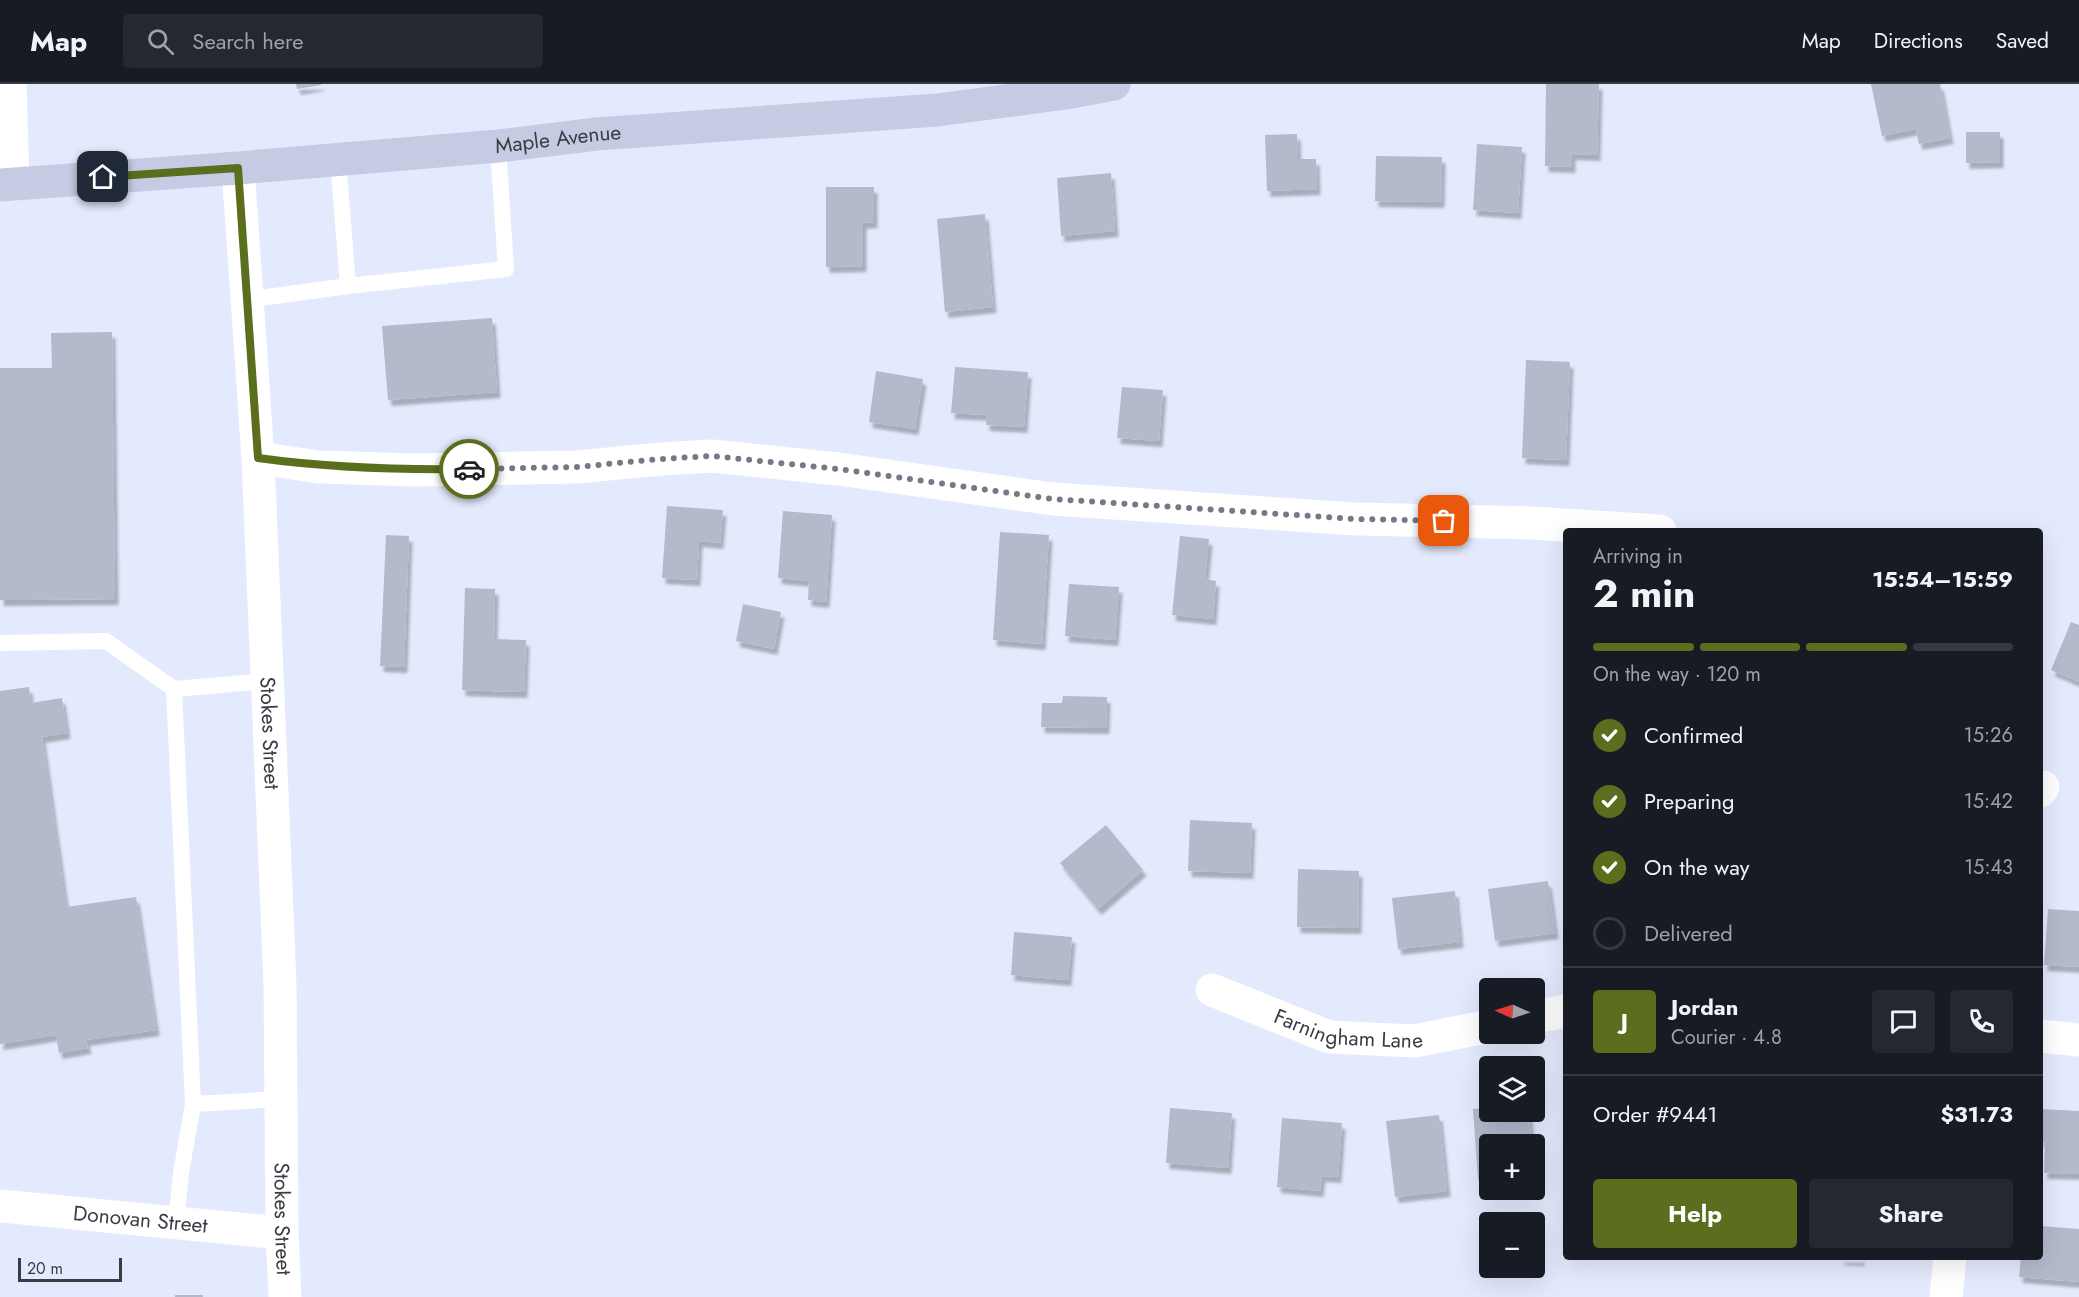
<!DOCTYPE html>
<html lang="en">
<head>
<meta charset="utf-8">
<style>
	:root { --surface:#171b24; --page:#242831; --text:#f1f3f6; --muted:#9ea1a6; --line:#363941; --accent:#5b6e1d }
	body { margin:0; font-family:Jost,sans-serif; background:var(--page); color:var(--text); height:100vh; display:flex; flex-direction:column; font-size:22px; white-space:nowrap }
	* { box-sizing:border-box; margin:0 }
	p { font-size:20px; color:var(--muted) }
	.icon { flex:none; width:33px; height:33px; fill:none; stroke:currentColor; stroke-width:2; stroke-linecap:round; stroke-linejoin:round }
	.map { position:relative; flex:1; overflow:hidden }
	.details { position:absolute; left:1563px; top:444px; width:480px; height:732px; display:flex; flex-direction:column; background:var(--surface); border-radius:6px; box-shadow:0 6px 24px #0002 }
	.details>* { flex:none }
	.needle { width:39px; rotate:273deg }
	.buttons { position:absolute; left:1479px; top:894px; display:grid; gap:12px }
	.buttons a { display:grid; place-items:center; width:66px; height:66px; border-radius:6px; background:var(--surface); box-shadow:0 6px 24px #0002; font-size:30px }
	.scale { position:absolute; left:18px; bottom:15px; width:104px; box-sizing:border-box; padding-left:6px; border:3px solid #3a3c44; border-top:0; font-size:16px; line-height:21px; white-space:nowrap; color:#3a3c44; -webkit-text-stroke:4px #e4eafd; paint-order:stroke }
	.pin { position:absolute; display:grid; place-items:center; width:51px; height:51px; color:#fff; margin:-26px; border-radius:12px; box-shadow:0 3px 9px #0006 }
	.courier { position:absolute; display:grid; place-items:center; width:60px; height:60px; margin:-30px; border:4px solid #5b6e1d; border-radius:50%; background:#fff; color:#222; box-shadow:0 2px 8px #0007 }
	.headline em { font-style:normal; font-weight:700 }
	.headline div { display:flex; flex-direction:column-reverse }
	.headline { display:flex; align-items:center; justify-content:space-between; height:102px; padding:0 30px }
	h1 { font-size:39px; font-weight:700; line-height:45px }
	.bar { display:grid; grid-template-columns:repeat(4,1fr); gap:9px 6px; align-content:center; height:72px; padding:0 30px }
	.bar i { height:8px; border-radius:4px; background:var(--line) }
	.bar .active { background:var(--accent) }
	.bar p { grid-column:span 4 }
	.line { display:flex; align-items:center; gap:15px; padding:0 30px; border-top:2px solid var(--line) }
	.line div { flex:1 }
	.round { display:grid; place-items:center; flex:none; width:63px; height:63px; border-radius:6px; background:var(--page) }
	ol { padding:0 30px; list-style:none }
	li { display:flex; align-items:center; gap:18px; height:66px }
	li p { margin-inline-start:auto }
	li .icon { padding:6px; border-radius:50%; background:var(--accent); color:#fff; stroke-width:4 }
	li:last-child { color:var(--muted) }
	li i { width:33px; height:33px; border:3px solid var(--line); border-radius:50% }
	.button { display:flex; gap:12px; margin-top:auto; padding:12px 30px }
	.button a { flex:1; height:69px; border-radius:6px; background:var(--accent); color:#fff; font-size:24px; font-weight:700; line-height:69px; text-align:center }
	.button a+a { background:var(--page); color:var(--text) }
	header { display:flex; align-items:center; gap:36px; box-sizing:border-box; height:84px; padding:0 30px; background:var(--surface); border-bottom:2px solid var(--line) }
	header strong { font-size:28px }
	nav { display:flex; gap:33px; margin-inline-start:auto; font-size:21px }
	.search { width:420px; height:54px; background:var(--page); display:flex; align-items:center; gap:15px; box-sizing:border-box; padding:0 21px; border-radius:6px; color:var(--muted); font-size:22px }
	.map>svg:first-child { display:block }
	.building { fill:#b4b9cc; filter:url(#shadow) }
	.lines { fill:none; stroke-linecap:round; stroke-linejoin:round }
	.service { stroke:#fff; stroke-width:16 }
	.minor { stroke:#fff; stroke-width:33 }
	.secondary { stroke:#c5cbe2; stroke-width:33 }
	.done { stroke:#767985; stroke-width:6; stroke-dasharray:0 10.8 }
	.route { stroke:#5b6e1d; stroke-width:8 }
	.labels { text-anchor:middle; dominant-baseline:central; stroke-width:5; stroke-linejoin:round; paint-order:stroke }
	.street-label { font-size:21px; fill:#3a3c44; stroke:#e4eafd }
</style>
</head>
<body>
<header>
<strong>Map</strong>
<div class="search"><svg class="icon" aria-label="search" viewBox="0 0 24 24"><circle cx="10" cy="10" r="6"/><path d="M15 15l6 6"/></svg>Search here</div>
<nav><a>Map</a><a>Directions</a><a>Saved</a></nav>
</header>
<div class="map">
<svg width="2079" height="1213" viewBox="0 0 2079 1213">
	<defs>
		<filter id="shadow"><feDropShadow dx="3.5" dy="6" stdDeviation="1.5" flood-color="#0004"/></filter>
	</defs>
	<rect width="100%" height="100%" fill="#e4eafd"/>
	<path class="building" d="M296,0H321V1L297,5Z
		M1546,0H1599L1597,71L1572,70V83L1545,82Z
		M1871,0H1940L1950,54L1919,60L1916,45L1882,52Z
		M1966,48H2000V78L1966,79Z
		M1297,50L1298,75H1316L1317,105L1267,107L1265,51Z
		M1477,60L1522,63L1518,129L1473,126Z
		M1376,72L1442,73L1441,118L1375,117Z
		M1111,89L1115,147L1061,152L1057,94Z
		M826,103H874V138L863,139V182L826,183Z
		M985,130L993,223L945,228L937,135Z
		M492,234L497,308L388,316L382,242Z
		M112,248L115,515L0,516V284H52L51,249Z
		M1526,276L1570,278L1566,376L1522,374Z
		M955,283L1028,288L1024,343L986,341L987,331L951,329Z
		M876,287L923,295L915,345L869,338Z
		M1122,303L1163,306L1159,357L1117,354Z
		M667,422L723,426L720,459L699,457L697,496L662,494Z
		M783,427L832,431L826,518L808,516L809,497L778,494Z
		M1000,448L1049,451L1042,560L993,556Z
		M386,451L409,452L404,583L380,582Z
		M1180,452L1209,455L1205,495L1216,497L1213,535L1172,531Z
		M1069,500L1119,503L1115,556L1065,552Z
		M465,504L495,505L494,555L526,556L524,608L462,606Z
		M743,520L781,528L774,565L736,557Z
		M2071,538L2079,541V598L2051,586Z
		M29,603L31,619L62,614L67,649L42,653L66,823L136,813L156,946L86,956L88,964L59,969L56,951L0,960V607Z
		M1063,612L1107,613L1106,644L1041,643L1042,619H1062Z
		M1190,736L1252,739L1250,789L1188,787Z
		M1106,741L1143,786L1098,825L1060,779Z
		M1298,785L1359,787L1358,844L1297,843Z
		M1548,797L1555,849L1495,857L1488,805Z
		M1455,807L1460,858L1398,865L1392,814Z
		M2048,825L2079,827V883L2044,881Z
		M1014,848L1072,853L1068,896L1011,891Z
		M1170,1024L1232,1029L1228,1084L1166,1079Z
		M1490,1024V1028H1529L1531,1060H1490V1096H1478L1473,1025Z
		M2040,1025L2079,1027V1090L2044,1089L2045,1058H2040Z
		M1439,1031L1447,1107L1395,1113L1386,1037Z
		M1282,1034L1342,1039L1338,1093L1322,1092L1320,1107L1277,1103Z
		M2040,1142L2079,1145V1198L2019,1193L2021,1173H2040Z
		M1841,1173H1861V1176L1841,1175Z
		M175,1211H203V1213H175Z"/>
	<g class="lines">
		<path class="service" d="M338,75L348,202
			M246,216L348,202L506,185L498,62
			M0,559L106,557L174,605L193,1020L281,1015
			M174,605L267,597
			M176,1139L181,1089L193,1020"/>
		<g class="minor">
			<path d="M10,0L13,100"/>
			<path id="s1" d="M238,84L258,374L280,900L282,1149L285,1213"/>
			<path d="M258,374L319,383L414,386L576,383L661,375L712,372L838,385L1053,415L1356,435L1532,439L1660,447"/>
			<path d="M2040,707L2043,703"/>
			<path id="s2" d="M1212,906L1329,953L1414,957L1490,942"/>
			<path d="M1534,933L1566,927"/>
			<path d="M2040,952L2079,956"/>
			<path id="s3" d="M0,1122L282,1149"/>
			<path d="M1946,1213L1950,1173"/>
		</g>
		<path class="secondary" id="s4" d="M0,101L238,84L498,62L597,50L937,26L1066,9L1114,0"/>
	</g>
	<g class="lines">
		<path class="done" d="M469,385L576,383L661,375L712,372L838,385L1053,415L1356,435L1444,437"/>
		<path class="route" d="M103,93L238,84L258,374C330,384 396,386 469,385"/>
	</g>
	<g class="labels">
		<g class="street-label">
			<text stroke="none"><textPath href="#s4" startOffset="560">Maple Avenue</textPath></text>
			<text stroke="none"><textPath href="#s1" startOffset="566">Stokes Street</textPath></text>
			<text stroke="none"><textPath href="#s2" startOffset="144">Farningham Lane</textPath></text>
			<text stroke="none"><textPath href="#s1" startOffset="1052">Stokes Street</textPath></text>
			<text stroke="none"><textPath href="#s3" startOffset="141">Donovan Street</textPath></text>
		</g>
	</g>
</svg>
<div class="buttons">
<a><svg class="needle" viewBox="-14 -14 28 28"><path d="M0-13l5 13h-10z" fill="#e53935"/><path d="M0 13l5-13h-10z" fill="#9ea1a6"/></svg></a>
<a><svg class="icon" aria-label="layers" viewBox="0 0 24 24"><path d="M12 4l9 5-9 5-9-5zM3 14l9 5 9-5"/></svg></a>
<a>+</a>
<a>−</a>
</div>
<div class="scale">20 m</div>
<div class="pin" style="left:1444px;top:437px;background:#ea580c"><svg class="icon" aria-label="bag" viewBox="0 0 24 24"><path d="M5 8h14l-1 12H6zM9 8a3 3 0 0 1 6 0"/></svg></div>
<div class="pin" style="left:103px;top:93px;background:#1f2937"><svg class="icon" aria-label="home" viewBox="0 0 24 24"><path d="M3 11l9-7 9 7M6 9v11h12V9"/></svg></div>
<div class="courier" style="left:469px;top:385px"><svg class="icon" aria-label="car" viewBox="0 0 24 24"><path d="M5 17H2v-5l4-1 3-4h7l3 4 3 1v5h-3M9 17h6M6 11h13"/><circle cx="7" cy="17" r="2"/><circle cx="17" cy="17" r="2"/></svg></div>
<section class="details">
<div class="headline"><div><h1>2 min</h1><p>Arriving in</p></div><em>15:54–15:59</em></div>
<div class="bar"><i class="active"></i><i class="active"></i><i class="active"></i><i></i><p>On the way · 120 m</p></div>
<ol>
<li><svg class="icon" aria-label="check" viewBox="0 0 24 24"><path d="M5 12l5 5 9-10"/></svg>Confirmed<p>15:26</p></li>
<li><svg class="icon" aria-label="check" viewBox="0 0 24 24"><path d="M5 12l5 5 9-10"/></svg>Preparing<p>15:42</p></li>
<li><svg class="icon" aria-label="check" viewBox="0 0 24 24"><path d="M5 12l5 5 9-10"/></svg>On the way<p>15:43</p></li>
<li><i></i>Delivered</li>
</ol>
<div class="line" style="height:108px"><b class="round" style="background:var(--accent);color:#fff">J</b><div><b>Jordan</b><p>Courier · 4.8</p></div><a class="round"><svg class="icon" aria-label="chat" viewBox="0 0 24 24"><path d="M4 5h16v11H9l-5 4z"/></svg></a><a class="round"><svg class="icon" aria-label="phone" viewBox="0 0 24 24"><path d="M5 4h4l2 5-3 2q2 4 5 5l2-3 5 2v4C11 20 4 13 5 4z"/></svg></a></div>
<div class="line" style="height:78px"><div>Order #9441</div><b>$31.73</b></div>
<div class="button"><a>Help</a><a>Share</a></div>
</section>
</div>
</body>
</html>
